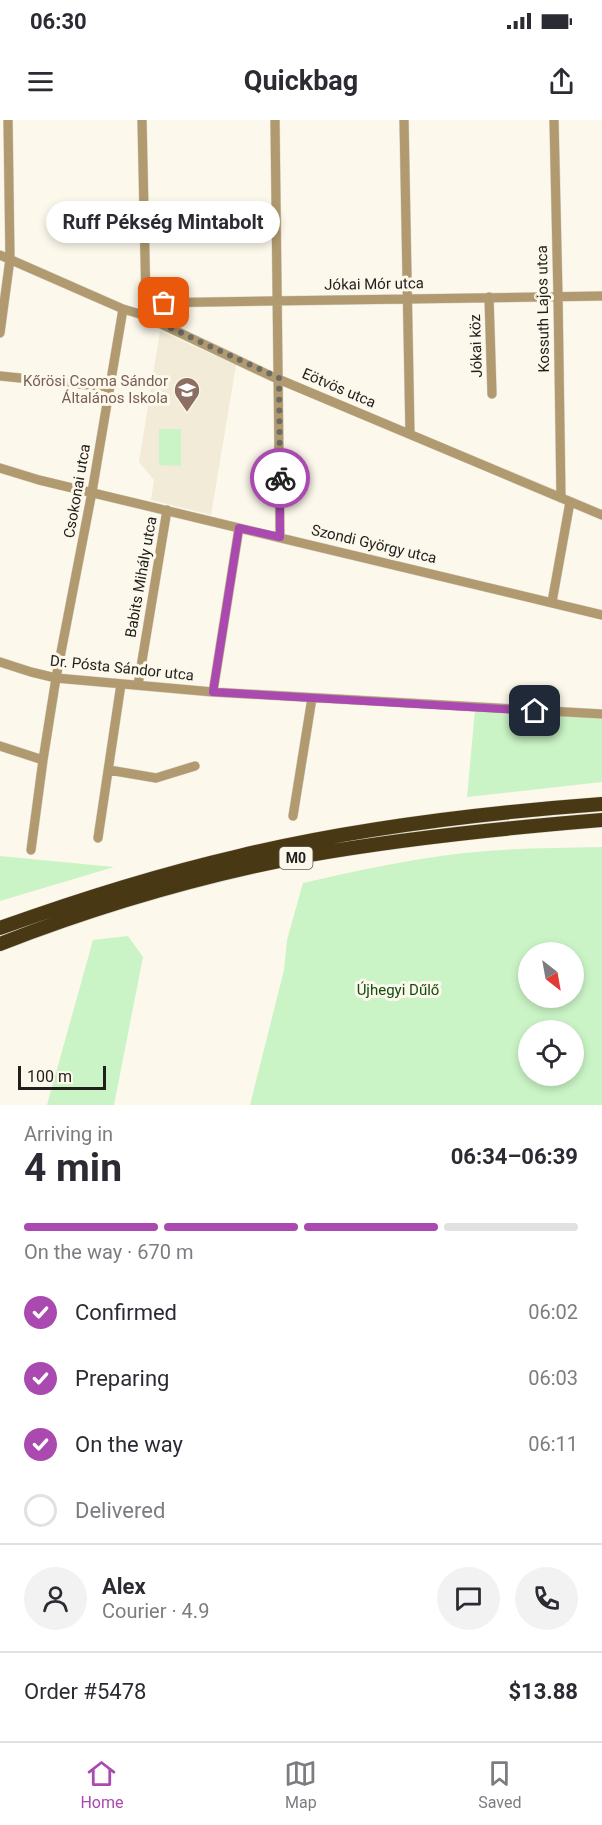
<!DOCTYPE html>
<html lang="en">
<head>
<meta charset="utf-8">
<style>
	:root { --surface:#fff; --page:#f2f2f3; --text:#2b2b33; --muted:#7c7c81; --line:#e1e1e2; --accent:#aa49b0 }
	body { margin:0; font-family:Roboto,sans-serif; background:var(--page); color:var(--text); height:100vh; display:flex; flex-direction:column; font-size:22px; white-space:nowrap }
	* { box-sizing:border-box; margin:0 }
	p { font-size:20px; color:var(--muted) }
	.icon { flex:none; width:33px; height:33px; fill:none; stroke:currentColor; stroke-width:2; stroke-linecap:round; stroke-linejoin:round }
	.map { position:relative; height:985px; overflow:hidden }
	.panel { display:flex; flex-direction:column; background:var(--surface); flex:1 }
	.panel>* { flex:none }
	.needle { width:39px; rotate:149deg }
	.buttons { position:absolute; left:518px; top:822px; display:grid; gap:12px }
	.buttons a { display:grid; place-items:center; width:66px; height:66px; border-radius:50%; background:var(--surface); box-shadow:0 3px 9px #0003; font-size:30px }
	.scale { position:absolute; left:18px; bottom:15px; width:88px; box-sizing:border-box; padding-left:6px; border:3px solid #211f1b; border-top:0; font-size:16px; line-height:21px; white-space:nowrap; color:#211f1b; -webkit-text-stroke:4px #fcf8eb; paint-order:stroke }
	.pin { position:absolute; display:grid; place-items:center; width:51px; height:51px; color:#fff; margin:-26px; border-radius:12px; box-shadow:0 3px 9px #0006 }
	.courier { position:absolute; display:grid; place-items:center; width:60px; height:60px; margin:-30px; border:4px solid #aa49b0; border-radius:50%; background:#fff; color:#222; box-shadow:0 2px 8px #0007 }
	.bubble { position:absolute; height:42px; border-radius:21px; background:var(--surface); box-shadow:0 3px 9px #0003; font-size:20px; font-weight:700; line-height:42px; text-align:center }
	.head em { font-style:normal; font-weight:700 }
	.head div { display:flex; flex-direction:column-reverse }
	.head { display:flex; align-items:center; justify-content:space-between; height:102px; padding:0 24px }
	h1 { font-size:39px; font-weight:700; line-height:45px }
	.bar { display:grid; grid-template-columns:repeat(4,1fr); gap:9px 6px; align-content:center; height:72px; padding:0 24px }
	.bar i { height:8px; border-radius:4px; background:var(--line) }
	.bar .on { background:var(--accent) }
	.bar p { grid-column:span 4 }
	.line { display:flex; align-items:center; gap:15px; padding:0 24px; border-top:2px solid var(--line) }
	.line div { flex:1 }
	.round { display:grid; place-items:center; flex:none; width:63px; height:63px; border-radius:32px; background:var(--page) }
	ol { padding:0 24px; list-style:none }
	li { display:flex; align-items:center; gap:18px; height:66px }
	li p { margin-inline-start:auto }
	li .icon { padding:6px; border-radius:50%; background:var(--accent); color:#fff; stroke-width:4 }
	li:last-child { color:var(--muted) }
	li i { width:33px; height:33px; border:3px solid var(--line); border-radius:50% }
	.status { display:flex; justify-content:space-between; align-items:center; height:42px; padding:0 30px; background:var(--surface); direction:ltr }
	.status svg { height:16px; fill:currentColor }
	header { display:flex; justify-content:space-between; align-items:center; height:78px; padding:0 24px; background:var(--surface); font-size:27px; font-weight:700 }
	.tabs { display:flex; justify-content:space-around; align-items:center; height:84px; border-top:2px solid var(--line); background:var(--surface); font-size:16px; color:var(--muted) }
	.tabs a { display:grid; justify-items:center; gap:3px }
	.tabs .on { color:var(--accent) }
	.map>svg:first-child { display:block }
	.built { fill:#f1ebd7 }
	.green { fill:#caf4c6; fill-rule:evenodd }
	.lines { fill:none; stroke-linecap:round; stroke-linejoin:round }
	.minor-casing { stroke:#d9d5ca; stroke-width:10 }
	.highway-casing { stroke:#d9d5ca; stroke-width:15 }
	.minor { stroke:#b19a70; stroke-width:9 }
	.highway { stroke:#493814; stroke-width:14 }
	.done { stroke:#6e6b64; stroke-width:6; stroke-dasharray:0 10.8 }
	.route { stroke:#aa49b0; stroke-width:8 }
	.labels { text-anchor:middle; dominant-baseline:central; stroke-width:6; stroke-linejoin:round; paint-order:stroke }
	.shield { fill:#fcf8eb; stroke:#636059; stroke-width:1.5 }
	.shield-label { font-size:14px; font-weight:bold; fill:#211f1b }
	.street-label { font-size:15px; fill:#211f1b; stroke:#fcf8eb }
	.education-label { font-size:15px; fill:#785e54; stroke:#fcf8eb; text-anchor:end }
	.park-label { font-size:15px; fill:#104d0e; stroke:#fcf8eb }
</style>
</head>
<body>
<div class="status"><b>06:30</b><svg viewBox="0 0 49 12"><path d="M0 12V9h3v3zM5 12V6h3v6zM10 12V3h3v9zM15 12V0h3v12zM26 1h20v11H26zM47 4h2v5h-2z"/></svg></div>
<header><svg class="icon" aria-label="menu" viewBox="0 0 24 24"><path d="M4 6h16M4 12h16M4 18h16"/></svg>Quickbag<svg class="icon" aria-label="share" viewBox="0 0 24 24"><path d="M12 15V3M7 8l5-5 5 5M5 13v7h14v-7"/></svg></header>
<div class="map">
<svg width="602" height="985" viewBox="0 0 602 985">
	<rect width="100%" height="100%" fill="#fcf8eb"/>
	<path class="built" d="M160,211L236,245L211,395L151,380L154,360L139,342Z"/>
	<path class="green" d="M159,309H181V346L159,345Z
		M475,590L602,598V662L467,677Z
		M602,727V985H250L284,850L287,820L303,763C356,751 410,739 465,733C510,728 556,728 602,727ZM528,832H573V878H528ZM528,910H573V956H528Z
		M0,736L114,747L0,781Z
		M128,816L143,837L114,985H47L93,820Z"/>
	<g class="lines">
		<g class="minor-casing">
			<path id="minor" d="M142,0L146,183L144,186
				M275,0L280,417
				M404,0L410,314
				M554,0L558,176L561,378
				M0,135L123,189L140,194L271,256L602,395
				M489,177L492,274
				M146,183L602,176
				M0,213L10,139L8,0
				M0,256L109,267
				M0,348L39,360L602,495
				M552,482L570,382
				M0,542L31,552L56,558L213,572L602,594
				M138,565L167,390
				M213,572L239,408
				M0,626L43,640
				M109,650L156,658L195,646
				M293,696L312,578
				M98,718L121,564
				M31,730L43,640L56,558L92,372L123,189"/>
		</g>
		<g class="highway-casing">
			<path id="highway" d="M0,808C78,780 157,755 239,736C356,708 481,693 602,684
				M0,824C100,785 204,755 309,735C406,718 504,708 602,700"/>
		</g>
		<use href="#minor" class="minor"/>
		<use href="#highway" class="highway"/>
	</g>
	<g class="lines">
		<path class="done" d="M164,183H146L140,194L279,258L280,358"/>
		<path class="route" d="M280,358V417L239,408L213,572L535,591"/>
	</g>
	<defs>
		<g id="school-pin" transform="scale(1.35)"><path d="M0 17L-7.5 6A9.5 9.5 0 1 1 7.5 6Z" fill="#8d6e63" stroke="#fcf8eb"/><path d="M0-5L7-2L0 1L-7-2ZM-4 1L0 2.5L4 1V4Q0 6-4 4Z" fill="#fff"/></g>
	</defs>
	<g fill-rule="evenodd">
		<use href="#school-pin" x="187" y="270"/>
	</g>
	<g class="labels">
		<rect class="shield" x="279.5" y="727" width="33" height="22" rx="4.5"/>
		<g class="shield-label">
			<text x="296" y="738">M0</text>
		</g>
		<g class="street-label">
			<text transform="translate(374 164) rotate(-1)">Jókai Mór utca</text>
			<text transform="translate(543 189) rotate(-91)">Kossuth Lajos utca</text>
			<text transform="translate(476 226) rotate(-92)">Jókai köz</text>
			<text transform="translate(339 268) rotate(23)">Eötvös utca</text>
			<text transform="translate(77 371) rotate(-80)">Csokonai utca</text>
			<text transform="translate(374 424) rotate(13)">Szondi György utca</text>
			<text transform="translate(141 457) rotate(-80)">Babits Mihály utca</text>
			<text transform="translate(122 548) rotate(6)">Dr. Pósta Sándor utca</text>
		</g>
		<g class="education-label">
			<text x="168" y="261">Kőrösi Csoma Sándor<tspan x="168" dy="17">Általános Iskola</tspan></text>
		</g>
		<g class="park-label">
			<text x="398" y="870">Újhegyi Dűlő</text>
		</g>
	</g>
</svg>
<div class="buttons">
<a><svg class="needle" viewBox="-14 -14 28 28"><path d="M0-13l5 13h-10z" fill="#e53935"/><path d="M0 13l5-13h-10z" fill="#7c7c81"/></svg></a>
<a><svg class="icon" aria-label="locate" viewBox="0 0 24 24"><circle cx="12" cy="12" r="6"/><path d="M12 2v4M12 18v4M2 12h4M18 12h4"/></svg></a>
</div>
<div class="scale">100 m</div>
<div class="pin" style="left:164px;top:183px;background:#ea580c"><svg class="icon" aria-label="bag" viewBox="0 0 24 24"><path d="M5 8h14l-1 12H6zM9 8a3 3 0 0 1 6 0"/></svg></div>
<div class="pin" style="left:535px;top:591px;background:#1f2937"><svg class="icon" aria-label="home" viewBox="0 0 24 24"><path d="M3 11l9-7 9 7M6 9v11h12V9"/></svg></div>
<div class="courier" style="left:280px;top:358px"><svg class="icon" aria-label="bike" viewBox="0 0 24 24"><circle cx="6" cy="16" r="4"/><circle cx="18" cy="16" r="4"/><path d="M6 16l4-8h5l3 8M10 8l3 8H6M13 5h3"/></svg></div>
<div class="bubble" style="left:46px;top:81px;width:234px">Ruff Pékség Mintabolt</div>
</div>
<section class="panel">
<div class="head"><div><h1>4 min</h1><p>Arriving in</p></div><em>06:34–06:39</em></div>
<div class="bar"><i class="on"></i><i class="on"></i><i class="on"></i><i></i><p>On the way · 670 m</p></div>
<ol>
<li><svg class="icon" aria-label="check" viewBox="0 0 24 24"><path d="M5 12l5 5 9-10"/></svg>Confirmed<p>06:02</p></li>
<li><svg class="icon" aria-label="check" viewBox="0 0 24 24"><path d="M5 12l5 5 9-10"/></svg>Preparing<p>06:03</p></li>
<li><svg class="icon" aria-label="check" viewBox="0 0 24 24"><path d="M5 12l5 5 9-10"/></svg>On the way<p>06:11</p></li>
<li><i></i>Delivered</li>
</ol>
<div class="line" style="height:108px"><a class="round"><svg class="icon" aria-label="person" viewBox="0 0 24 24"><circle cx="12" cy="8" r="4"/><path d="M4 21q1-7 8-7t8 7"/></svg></a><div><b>Alex</b><p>Courier · 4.9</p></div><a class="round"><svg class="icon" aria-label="chat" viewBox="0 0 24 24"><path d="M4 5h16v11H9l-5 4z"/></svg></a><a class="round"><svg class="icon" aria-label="phone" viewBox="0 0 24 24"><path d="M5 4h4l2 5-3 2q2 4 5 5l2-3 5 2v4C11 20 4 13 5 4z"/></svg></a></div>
<div class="line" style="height:78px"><div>Order #5478</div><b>$13.88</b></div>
</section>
<nav class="tabs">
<a class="on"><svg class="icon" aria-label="home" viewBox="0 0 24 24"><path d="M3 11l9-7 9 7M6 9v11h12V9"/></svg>Home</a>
<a><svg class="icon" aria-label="map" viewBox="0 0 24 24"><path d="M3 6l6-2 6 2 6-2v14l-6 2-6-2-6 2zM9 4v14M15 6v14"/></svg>Map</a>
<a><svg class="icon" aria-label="saved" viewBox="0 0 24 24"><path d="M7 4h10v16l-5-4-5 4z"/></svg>Saved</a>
</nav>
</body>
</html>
